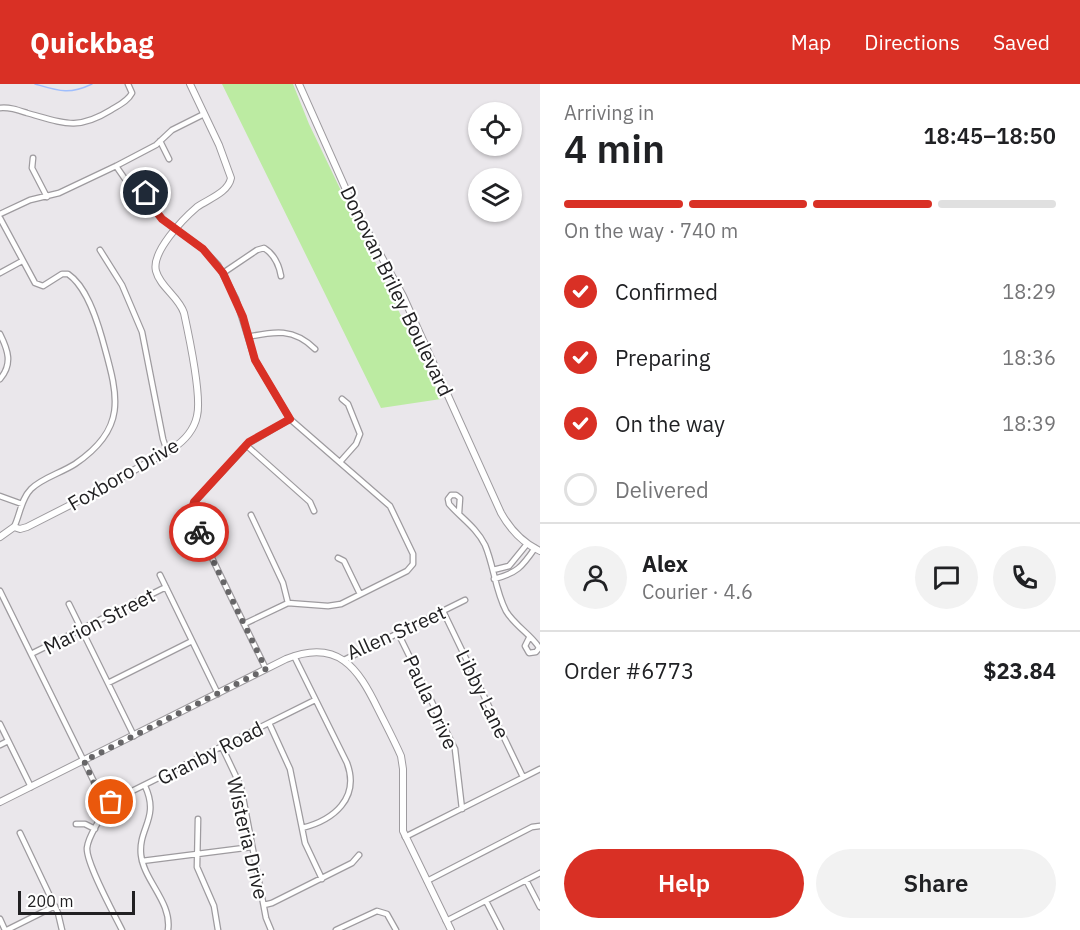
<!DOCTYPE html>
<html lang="en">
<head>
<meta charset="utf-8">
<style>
	:root { --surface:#fff; --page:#f2f2f2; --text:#202124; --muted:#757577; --line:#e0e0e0; --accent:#d93025 }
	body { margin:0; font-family:"IBM Plex Sans",sans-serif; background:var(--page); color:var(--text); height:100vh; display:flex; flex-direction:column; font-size:22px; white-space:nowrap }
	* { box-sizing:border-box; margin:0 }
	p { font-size:20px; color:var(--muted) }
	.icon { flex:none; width:33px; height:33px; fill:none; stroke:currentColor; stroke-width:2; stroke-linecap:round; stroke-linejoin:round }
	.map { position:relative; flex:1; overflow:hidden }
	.side { display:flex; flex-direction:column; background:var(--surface); width:540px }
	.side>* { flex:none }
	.buttons { position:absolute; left:468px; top:18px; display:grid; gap:12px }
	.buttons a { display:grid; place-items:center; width:54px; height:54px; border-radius:50%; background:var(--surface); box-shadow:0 2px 4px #0004; font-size:30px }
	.scale { position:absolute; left:18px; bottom:15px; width:117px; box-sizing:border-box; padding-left:6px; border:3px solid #212022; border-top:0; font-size:16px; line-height:21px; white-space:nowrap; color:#212022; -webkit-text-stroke:4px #fff; paint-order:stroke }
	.pin { position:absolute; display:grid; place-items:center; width:51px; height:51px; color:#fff; margin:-26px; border:3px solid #fff; border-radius:50%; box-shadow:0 2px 6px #0007 }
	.courier { position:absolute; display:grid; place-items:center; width:60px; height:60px; margin:-30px; border:4px solid #d93025; border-radius:50%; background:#fff; color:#222; box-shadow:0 2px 8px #0007 }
	.headline em { font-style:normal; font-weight:600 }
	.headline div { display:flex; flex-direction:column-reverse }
	.headline { display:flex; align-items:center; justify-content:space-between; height:102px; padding:0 24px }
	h1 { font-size:39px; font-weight:600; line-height:45px }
	.bar { display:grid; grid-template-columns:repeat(4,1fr); gap:9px 6px; align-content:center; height:72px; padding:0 24px }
	.bar i { height:8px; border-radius:4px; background:var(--line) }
	.bar .current { background:var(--accent) }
	.bar p { grid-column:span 4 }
	.line { display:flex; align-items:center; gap:15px; padding:0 24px; border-top:2px solid var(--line) }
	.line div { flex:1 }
	.round { display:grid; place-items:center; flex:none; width:63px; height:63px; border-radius:32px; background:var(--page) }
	ol { padding:0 24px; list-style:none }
	li { display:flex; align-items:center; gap:18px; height:66px }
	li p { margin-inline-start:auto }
	li .icon { padding:6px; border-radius:50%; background:var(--accent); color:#fff; stroke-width:4 }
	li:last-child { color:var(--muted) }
	li i { width:33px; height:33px; border:3px solid var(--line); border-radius:50% }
	.primary-button { display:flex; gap:12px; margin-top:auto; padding:12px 24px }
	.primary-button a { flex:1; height:69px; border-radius:36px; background:var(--accent); color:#fff; font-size:24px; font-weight:600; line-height:69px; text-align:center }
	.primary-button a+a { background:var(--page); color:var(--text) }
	header { display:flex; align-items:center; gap:36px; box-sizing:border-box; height:84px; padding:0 30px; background:var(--accent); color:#fff }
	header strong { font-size:28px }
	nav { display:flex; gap:33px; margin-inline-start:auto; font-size:21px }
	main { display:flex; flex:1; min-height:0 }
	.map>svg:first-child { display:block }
	.green { fill:#bceba2 }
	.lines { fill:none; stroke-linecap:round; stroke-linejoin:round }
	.stream { stroke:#9fbefd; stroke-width:1.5 }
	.minor-casing { stroke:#9e9b9f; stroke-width:7 }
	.tertiary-casing { stroke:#9e9b9f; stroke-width:8 }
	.minor { stroke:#fff; stroke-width:4.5 }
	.tertiary { stroke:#fff; stroke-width:6 }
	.done { stroke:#676668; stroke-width:6; stroke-dasharray:0 10.8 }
	.route { stroke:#d93025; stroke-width:8 }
	.labels { text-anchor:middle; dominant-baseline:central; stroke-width:4.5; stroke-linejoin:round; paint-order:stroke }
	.street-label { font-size:20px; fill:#212022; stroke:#fff }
</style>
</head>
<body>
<header>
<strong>Quickbag</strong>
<nav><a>Map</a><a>Directions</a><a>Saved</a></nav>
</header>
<main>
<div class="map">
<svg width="540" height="846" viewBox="0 0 540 846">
	<rect width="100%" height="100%" fill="#eae7eb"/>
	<path class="green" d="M222,0H293L309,40L441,315L381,324Z"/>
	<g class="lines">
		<path class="stream" d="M35,0C59,7 69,11 92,0"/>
		<g class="minor-casing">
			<path id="minor" d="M0,24C10,23 18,26 27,29C63,39 77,47 111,26C119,21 128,17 132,9L128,0
				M160,57L169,75
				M33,74L32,84L47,113
				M116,82L125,95L146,109L155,126L162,135L203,165L218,181L236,215L255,276L290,335L390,422L413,470V480L407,487L341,520L328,522L288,519L244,540
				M0,130L30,116L59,109L116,82L156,61L172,46L204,30
				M0,134L35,199L43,202L62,190H68C86,202 96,233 102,254C117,309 130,343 75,380C61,389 42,394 31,405C21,415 20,431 14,443
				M100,166L122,201L142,248L163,355L167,367
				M0,189L22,177
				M223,189L257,166L264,164C274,170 279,181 281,192
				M0,250C8,266 13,280 0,295
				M248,253C274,247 294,244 315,265
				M246,361L310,418L314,427
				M340,378L356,360L360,350L348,320L342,315
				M0,412L22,420
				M459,429L460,414L456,411H451L448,415L449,420C461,434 476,443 485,461C494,482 495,506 506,527C514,541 535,554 539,564L536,568L529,569L525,562L529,554
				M251,431L283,499L288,519
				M338,474L344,477L360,510
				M493,486L509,482L527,460
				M160,491L218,610
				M494,495C517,489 522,483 535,464
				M0,507L103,716C106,735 89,746 87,764C86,779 114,830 122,846
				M69,520L134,652
				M443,527L523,693
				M398,549L455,665L462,725
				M31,570L166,503
				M294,572L347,679C360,714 334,736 302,744
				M344,576L465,516
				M266,585L193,435L191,427L194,418L249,359L290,335
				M108,599L192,557
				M269,639L290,685L305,759L322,795
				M0,640L31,703
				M0,661L8,657
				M222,663L241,703L266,834L271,846
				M145,702C160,734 138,744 141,771C144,797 172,818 168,846
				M104,721L315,616
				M198,735L197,783L214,822L218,846
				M76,740H85L95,745
				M20,749L58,829L62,846
				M405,753L540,685
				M142,777L252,763
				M526,796L540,823
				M427,797L532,743L540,742
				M486,817L501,846
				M264,821L272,819L352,779L359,771
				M0,835L5,846
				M446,837L540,789
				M7,846L55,822
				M336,846L377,827L387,830L396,846"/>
		</g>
		<g class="tertiary-casing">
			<path id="tertiary" d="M299,0L352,119L403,212L501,429C510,445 523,459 540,467
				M0,453L14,443L20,445L27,443L86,413L172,365C184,357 194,346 197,332C202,312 189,252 184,229C179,213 160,203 156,187C151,168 183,135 197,123C208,115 228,109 231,94L219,61L190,0
				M0,718L286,575C338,554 358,584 378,625C386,641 394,656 401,672L403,685V747L451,846"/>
		</g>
		<use href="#minor" class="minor"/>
		<use href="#tertiary" class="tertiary"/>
	</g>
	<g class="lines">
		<path class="done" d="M111,718L104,721L84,677L266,585L199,448"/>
		<path class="route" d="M146,109L155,126L162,135L203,165L223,189L243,233L255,276L290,335L249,358L194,418L191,430L199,448"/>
	</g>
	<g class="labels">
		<g class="street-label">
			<text transform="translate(397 207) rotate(64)">Donovan Briley Boulevard</text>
			<text transform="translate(123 390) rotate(-30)">Foxboro Drive</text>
			<text transform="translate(99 537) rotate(-27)">Marion Street</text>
			<text transform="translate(396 548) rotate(-24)">Allen Street</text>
			<text transform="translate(483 610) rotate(64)">Libby Lane</text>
			<text transform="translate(431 618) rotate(65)">Paula Drive</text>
			<text transform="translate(210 669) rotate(-27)">Granby Road</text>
			<text transform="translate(248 754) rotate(77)">Wisteria Drive</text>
		</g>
	</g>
</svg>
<div class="buttons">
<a><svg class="icon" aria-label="locate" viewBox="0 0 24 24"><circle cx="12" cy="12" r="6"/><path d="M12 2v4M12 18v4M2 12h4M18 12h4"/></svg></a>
<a><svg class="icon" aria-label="layers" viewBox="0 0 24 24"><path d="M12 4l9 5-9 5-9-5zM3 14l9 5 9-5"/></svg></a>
</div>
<div class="scale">200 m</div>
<div class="pin" style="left:111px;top:718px;background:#ea580c"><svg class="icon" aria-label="bag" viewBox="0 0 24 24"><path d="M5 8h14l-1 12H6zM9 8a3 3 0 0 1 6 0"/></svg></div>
<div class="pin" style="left:146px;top:109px;background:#1f2937"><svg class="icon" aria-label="home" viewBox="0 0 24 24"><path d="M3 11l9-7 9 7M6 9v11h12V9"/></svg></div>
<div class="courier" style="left:199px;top:448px"><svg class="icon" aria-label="bike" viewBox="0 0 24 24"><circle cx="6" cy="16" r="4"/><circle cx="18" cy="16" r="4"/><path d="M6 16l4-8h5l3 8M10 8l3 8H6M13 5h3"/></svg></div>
</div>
<section class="side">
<div class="headline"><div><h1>4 min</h1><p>Arriving in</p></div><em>18:45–18:50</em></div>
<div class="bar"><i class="current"></i><i class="current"></i><i class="current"></i><i></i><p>On the way · 740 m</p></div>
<ol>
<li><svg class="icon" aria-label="check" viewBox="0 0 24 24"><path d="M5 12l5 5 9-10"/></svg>Confirmed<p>18:29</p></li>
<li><svg class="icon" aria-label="check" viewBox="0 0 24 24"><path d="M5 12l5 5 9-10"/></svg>Preparing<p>18:36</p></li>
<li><svg class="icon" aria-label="check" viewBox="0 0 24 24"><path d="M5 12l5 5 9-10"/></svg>On the way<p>18:39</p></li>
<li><i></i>Delivered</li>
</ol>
<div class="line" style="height:108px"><a class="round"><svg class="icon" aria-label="person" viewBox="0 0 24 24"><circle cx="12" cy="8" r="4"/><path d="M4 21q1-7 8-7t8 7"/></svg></a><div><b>Alex</b><p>Courier · 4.6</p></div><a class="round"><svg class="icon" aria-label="chat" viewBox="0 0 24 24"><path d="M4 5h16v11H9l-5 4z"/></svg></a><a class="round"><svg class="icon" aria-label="phone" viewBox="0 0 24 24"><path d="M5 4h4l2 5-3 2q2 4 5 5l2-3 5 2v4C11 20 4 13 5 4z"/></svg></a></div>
<div class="line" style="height:78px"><div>Order #6773</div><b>$23.84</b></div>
<div class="primary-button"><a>Help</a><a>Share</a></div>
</section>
</main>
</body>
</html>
